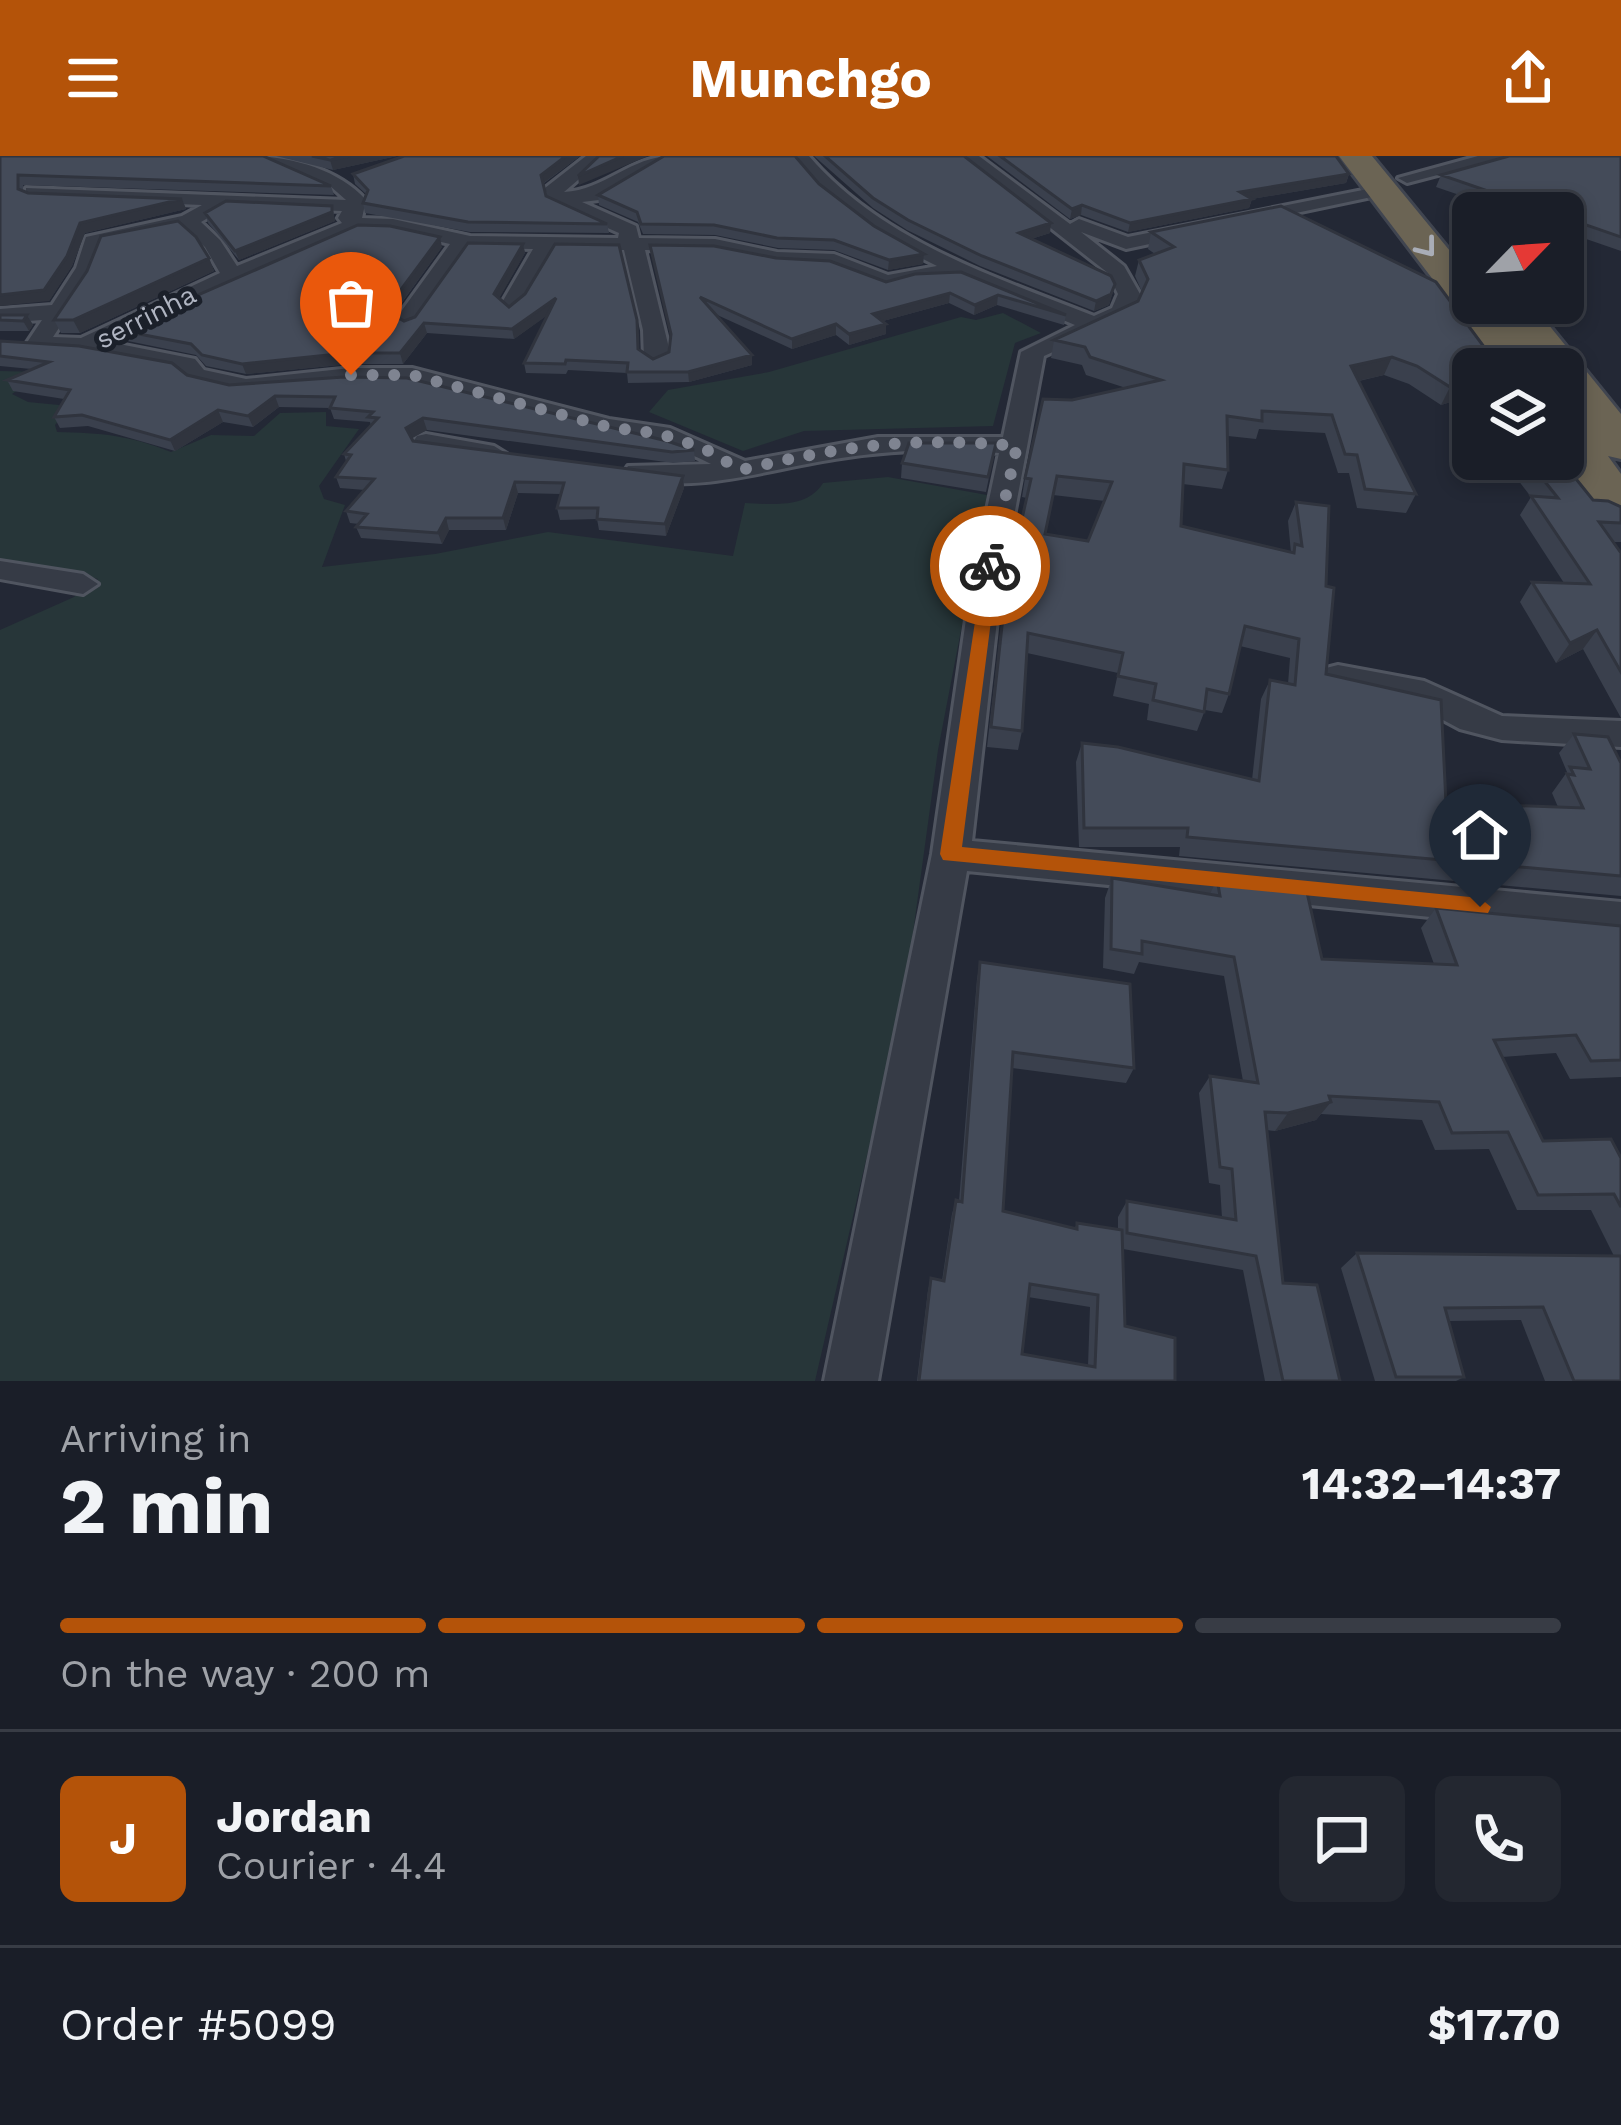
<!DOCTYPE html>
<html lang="en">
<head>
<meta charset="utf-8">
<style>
	:root { --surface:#1a1e28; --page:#232730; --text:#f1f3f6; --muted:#9fa2a8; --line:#383c45; --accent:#b45309 }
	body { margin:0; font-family:"Work Sans",sans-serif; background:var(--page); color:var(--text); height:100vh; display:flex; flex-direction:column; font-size:45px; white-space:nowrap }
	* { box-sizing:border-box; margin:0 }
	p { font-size:39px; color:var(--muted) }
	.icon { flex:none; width:66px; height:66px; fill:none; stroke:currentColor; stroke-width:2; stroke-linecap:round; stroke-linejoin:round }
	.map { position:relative; height:1225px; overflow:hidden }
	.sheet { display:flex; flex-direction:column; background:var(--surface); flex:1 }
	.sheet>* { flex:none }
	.needle { width:78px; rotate:65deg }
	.buttons { position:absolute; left:1452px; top:36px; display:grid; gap:24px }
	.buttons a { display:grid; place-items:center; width:132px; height:132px; border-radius:18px; background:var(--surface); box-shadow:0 6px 18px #0003,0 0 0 3px var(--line); font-size:60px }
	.pin { position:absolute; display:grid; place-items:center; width:102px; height:102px; color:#fff; margin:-123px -51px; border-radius:50% 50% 50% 0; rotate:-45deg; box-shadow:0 0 12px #0007 }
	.pin .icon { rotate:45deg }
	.courier { position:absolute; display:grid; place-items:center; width:120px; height:120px; margin:-60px; border:9px solid #b45309; border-radius:50%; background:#fff; color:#222; box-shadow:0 3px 15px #0007 }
	.headline em { font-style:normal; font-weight:700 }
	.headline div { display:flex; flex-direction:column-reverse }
	.headline { display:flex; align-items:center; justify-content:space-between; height:204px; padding:0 60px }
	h1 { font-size:78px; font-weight:700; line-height:90px }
	.bar { display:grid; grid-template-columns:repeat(4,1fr); gap:18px 12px; align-content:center; height:144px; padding:0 60px }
	.bar i { height:15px; border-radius:9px; background:var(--line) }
	.bar .on { background:var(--accent) }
	.bar p { grid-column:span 4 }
	.line { display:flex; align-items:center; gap:30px; padding:0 60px; border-top:3px solid var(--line) }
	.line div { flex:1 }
	.round { display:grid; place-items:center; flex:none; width:126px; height:126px; border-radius:18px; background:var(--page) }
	header { display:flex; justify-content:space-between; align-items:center; height:156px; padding:0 60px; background:var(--accent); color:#fff; font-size:54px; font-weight:700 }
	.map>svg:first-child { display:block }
	.green { fill:#273639 }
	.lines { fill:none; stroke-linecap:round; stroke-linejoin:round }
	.street-casing { stroke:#505560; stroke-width:6 }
	.highway-casing { stroke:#404550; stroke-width:6 }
	.street { fill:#363b46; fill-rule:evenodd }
	.highway { fill:#6b6454; fill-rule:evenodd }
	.wall { fill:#3a404d; fill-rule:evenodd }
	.shaded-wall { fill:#30343e }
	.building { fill:#444b59; stroke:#30343e; stroke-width:3; fill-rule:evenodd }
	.oneway { stroke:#a9adb7 }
	.route { fill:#b45309 }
	.done { stroke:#7f8491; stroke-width:12; stroke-dasharray:0 21.6 }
	.labels { text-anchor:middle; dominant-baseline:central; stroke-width:10; stroke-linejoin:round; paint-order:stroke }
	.far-street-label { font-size:27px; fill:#b0b5c2; stroke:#1b202a }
</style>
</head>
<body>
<header><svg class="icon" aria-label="menu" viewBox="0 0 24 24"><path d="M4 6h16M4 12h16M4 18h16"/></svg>Munchgo<svg class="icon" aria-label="share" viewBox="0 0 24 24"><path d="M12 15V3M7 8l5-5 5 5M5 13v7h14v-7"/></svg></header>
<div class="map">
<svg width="1621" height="1225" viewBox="0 0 1621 1225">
	<rect width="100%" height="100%" fill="#232835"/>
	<path class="green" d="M1003,157L1041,177L1015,187L993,270L804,275L743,295L649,256L668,234L769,216L961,161L976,164Z
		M0,215L43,216L12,238L28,246L59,249L63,259L55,269L57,276C102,277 128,279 171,296L211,279L254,280L280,257L326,256V270L359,273L319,330L324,343L345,349L322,411L435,398L548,376L733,400L745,347C772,348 807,353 823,327L888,321L987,339L938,594L905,835L815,1225H0V474L74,441L98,423L56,411L0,409Z"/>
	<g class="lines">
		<g class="street-casing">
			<path id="street" d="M248,0C290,0 338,13 366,44L362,62L393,63L470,80L618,82L619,77L549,46L545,32L586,0H606L564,36C605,34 631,0 672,0L599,44L582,46L636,70L639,82L715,83L777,96L834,98L888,119L937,110C881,83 829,50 791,0H809C882,85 993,120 1094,160L1112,152L1118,138L1108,117L959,0H979L1070,68L1079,63L1128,81L1388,29V37L1381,39L1126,93L1081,76L1124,110L1140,138L1130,161L1044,200L1001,429L972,685L1621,746V780L967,715L878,1225H824L932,698L971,429L999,297C947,292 893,294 841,302C771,312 699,339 628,322L624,316L628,310L711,308C674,288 638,287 597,276C516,255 432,220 347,227C303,230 210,252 179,214L85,196L30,193L26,188L42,164L0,167V153L52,149L76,112L86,81L182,60L202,49L33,42L26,40V32L346,44L329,29ZM228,50L342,55L338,62L342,67L237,110L220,84L201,66ZM184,72L205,91L220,117L81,182L53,181L90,125L103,89ZM360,74L393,75L450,88L395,164L406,171L414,169L468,92L533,93L500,150L511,157C528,148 541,111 554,93L624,94L643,174L644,203L656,210L668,203V188L645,94L715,95L777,108L831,110L887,132L913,124L961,121L1075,169L1021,196L1003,281H878L745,305L670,272L609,263L412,212H351L246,223L204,214L195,203L109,186L206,139Z
				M1478,0H1510L1407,27L1398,22Z
				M426,278L494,290L507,298L494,306L417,292L413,286L417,280Z
				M0,405L83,418L98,428L83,438L0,423Z
				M1338,509L1424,525L1502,560L1621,565V591L1502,584L1460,573L1404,543L1326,528L1321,520L1326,512Z"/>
		</g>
		<g class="highway-casing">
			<path id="highway" d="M1339,0H1372L1473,123V147H1531L1621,258V303L1608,300L1621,318V371L1603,366L1561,303L1563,256L1573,258L1563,245V213H1501Z"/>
		</g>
		<use href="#street" class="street"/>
		<use href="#highway" class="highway"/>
	</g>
	<path class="wall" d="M0,0L331,30L334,39L23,29V35L28,37L182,43L186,53L85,77L72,110L49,145Z
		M276,0H397L333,14Z
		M403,0H580L543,28L546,40L607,68L609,77L470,76L365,57L363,47L366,38L355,28L353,18Z
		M814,0H964L1050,77L1031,83L1115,128L1109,149L1094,155L980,110L907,74L873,52Z
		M987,0H1336L1349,18L1346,27L1252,43L1249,52L1128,76L1081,59L1070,63Z
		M1621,0V95L1563,75V57H1512L1436,31L1441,19Z
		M819,28L874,70L924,98L923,108L888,114L834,94L778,92L715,79L643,78L638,66L599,49L598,39Z
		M332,50L335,65L239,104L208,67L205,57Z
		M1151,76L1493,203L1491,208L1473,213V265L1457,244L1441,249L1409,228L1384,219L1359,225L1416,338L1406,357L1357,352L1349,317H1338L1325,277L1259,273L1256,283L1228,280V314L1222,333L1183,328L1181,370L1291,397L1288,365L1296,346L1326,430V518L1446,647L1558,651L1552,637L1567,616L1559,597L1574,578L1621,607V740L1179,700L1180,691H1079L1076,606L1082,587L1252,624L1261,543L1270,524L1288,528L1290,502L1240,490L1229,538L1222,557L1205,554L1197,575L1147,564L1149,548L1113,540L1118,517L1027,497L1022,575L1018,594L987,591L1003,452L1027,342L1022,341L1025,322L1072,244L1126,232L1086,219L1082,209L1051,202L1054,184L1138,145L1142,136L1135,120L1139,104L1155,98L1148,93ZM1053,339L1105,345L1088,385L1045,378Z
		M523,88L525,97L499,142L509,151L525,138L639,193L653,203L669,196L671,182L650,89L886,126L961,116L1066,159L1064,169L997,149L974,159L949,147L883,165L886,168V178L849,189L836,179L792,193L715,158L752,209L689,226L628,227L627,217L568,214L566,218L526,217L524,207L547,159L514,183L427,177L403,208H351L246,218L206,210L196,199L123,184L118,174L442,91L393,159L404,165L415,161Z
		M209,102L214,115L80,177H61L54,164Z
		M0,159H27L33,169L29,175H0Z
		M0,185L187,219L229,229L344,221L694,294L695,305L673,307L427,274L411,282L413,285L683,320L684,332L666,380L599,374L597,363L560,364L557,352L561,338L518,337L506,374H449L442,388L361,382L356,371L359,368L350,367L346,355L365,334L340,332L336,321L346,305L344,298L371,270L370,266L334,263L330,252L279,251L253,271L223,266L175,295L88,270L60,272L54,261L64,243L13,235L7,224L31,213L0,210Z
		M993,302L986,336L901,322L902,307Z
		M1502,303H1560L1593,344L1621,351V386H1613L1621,397V562L1583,493L1556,507L1520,446L1532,426L1564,427L1520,359L1531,341Z
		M1112,722L1210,738L1217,723L1322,803L1434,808L1421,772L1436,752L1621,770V921L1570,923L1556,897L1502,901L1543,985L1621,1002V1225H1545L1521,1164L1448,1165L1464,1221L1456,1225H1375L1341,1112L1357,1097L1614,1100L1591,1054H1517L1489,993L1435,994L1422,964L1321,958L1316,964L1275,975L1267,974L1283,1127L1340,1225H1265L1243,1114L1123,1093L1125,1170L1175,1225H917L928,1134L931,1122L942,1125L952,1058L956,1044L959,1045L977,823L980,806L1134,912L1126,927L1012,912L1003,1055L1075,1072L1077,1067L1118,1073V1061L1127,1045L1222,1062L1220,1029L1209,1027L1199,937L1210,920L1243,925L1224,820L1139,806L1134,818L1103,812L1105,742ZM1028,1141L1090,1151L1088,1210L1022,1198Z"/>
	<path class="shaded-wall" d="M350,0H397L333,14L330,4Z
		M566,0H580L542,28L541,19Z
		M623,0H648L579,29L578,20Z
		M1349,18L1346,27L1252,43L1249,52L1128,76L1130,67L1240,36Z
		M182,43L186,53L85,77L72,110L49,145L0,150V139L80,67Z
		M1082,49L1081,59L1070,63L1072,53Z
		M332,50L335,65L239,104L235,95Z
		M1051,67L1050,77L1018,87L1019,77Z
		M440,81L442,91L391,161L388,151Z
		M523,88L525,97L496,148L494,138Z
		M924,98L923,108L888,114L889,104Z
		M209,102L214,115L80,177L73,164Z
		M1115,128L1109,149L1094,155L1096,145Z
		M950,137L949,147L872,168L873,158Z
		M998,139L997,149L974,159L975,149Z
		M556,142L558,152L514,183L512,173Z
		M27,159L33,169L29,175L23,165Z
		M424,167L427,177L403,208L400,197Z
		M836,168V179L792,193V183Z
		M886,168V178L849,189V178Z
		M347,197L351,208L246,218L242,208Z
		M752,199V209L689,226L688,216Z
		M1392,201L1384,219L1344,228L1351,210Z
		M1466,226L1457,244L1441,249L1450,231Z
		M275,240L279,251L253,271L248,260Z
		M218,254L223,266L175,295L170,284Z
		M423,262L427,274L409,284L406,272Z
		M683,320L684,332L666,380L665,368Z
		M515,326L518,337L506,374L503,362Z
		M446,362L449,374L442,388L438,377Z
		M1597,474L1583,493L1556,507L1570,487Z
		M1331,946L1316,964L1275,975L1288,957Z"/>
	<path class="building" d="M0,0H263L331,30L18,19V33L28,37L182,43L80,67L67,100L44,134L0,139Z
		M312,0H350L330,4Z
		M404,0H566L541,19L546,40L607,68L468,66L363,47L368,34L353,18Z
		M599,0H623L578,20Z
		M664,0H795L819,28L874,70L924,98L889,104L834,84L777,82L714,69L641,68L637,56L598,39Z
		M825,0H964L1051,67L1019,77L1111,120L1115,128L1111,138L1096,145L982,100L908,64L873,42Z
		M1000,0H1336L1349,18L1240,36L1252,43L1130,67L1082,49L1072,53Z
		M1509,0H1621V81L1563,61V57H1552L1441,19Z
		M226,45L332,50V56L235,95L205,57Z
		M1281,50L1436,126L1493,203H1487L1495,213H1473V235L1466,226L1450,231L1417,210L1392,201L1351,210L1416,338L1365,333L1357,299L1345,298L1332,259L1262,255V265L1227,260L1228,314L1184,308L1181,370L1294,397L1295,388L1302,390L1296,346L1329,350L1326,430L1334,432L1326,518L1441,544L1446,647L1583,652L1567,618L1574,619L1570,611L1590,613L1574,578L1608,581L1621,607V720L1187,681L1188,672H1084L1082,587L1118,591L1259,625L1270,524L1295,529L1299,483L1245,470L1229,538L1207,533L1204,556L1153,544L1156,528L1118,520L1123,497L1028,477L1022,575L991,571L1006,433L1031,323L1025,322L1043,243L1072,244L1161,224L1090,201L1085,191L1054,184L1138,145L1148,123L1139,104L1174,91L1151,76ZM1057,320L1112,326L1088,385L1045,378Z
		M178,65L196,81L209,102L73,164H54L87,115L101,80Z
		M358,69L390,70L440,81L388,151L390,157L404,165L415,161L468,87L523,88L494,138L509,151L525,138L555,88L619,89L637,164L638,193L653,203L669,196L671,178L650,89L714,90L776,102L830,105L886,126L915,118L961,116L1066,159L998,139L975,149L950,137L873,158L886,168L849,178L836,168L792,183L700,141L752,199L688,216H627L628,207L566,204L565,208L524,207L556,142L512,173L424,167L400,197H347L242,208L202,199L191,188L118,174Z
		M0,159H27L23,165L0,164Z
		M0,185L79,190L172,207L187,219L229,229L344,221L407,222L667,285L694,294L672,296L423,262L406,272L413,285L683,320L665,368L597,363L598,352H557L564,327L515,326L503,362H446L438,377L356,371L367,358L346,355L374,323L336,321L351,299L344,298L378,262L368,261L373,256L330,252L335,241L275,240L248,260L218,254L170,284L82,259L54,261L70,234L7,224L49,206L0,200Z
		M909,287H996L988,321L902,307Z
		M1527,303H1560L1593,344L1608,345L1621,351V367L1599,366L1621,397V516L1597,474L1570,487L1532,426L1590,428L1531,340L1558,342Z
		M1112,722L1220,740L1217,723L1306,732L1322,803L1457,809L1436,752L1621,770V904L1591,905L1576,879L1494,884L1543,985L1611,983L1621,1002V1051L1614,1038L1538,1039L1508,976L1452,977L1439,946L1329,940L1331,946L1288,957L1265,956L1283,1127L1317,1129L1340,1225H1283L1256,1100L1127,1077V1045L1236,1064L1232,1013L1220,1011L1210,920L1258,927L1234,801L1142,785V798L1111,793Z
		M980,806L1130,828L1134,912L1013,896L1003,1055L1077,1073V1067L1122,1074L1125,1170L1175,1182V1225H919L931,1122L944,1125L956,1044L962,1046ZM1030,1128L1098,1139L1095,1211L1022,1198Z
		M1357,1097L1621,1100V1225H1574L1543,1151L1445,1152L1464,1221H1396Z"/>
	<defs><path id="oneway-chevron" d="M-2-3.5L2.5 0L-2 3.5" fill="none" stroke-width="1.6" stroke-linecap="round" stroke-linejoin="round" transform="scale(3)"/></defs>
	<use class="oneway" href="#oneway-chevron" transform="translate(1427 92) rotate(52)"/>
	<path class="route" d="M984,406L998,410L962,691L1480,742L1491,751L1488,757L943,704L940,698Z"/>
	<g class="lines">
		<path class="done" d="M351,219H412L608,271L661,278L703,292L741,314C841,290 913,280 1017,290L990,410"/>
	</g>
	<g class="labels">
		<g class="far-street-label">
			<text transform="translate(146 161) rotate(-27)">serrinha</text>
		</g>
	</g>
</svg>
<div class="buttons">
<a><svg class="needle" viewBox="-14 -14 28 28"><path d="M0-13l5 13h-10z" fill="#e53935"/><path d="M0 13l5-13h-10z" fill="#9fa2a8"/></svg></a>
<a><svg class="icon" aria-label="layers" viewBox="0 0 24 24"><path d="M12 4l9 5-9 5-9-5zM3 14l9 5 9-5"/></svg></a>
</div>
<div class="pin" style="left:351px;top:219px;background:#ea580c"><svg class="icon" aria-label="bag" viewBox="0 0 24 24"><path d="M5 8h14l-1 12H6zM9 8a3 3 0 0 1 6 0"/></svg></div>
<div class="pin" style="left:1480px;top:751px;background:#1f2937"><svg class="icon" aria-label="home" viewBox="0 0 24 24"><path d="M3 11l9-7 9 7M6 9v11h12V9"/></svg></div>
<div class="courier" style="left:990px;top:410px"><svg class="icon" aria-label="bike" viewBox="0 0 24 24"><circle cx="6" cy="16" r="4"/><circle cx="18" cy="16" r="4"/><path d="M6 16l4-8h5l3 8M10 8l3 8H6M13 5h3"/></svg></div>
</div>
<section class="sheet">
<div class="headline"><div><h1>2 min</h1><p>Arriving in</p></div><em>14:32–14:37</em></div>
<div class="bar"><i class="on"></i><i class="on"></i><i class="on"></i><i></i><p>On the way · 200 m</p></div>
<div class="line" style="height:216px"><b class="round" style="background:var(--accent);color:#fff">J</b><div><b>Jordan</b><p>Courier · 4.4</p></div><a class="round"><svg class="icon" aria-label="chat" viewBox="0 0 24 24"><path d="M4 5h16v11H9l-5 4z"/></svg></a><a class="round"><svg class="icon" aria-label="phone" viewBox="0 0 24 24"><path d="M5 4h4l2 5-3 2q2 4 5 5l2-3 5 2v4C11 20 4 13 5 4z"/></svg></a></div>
<div class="line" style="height:156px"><div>Order #5099</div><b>$17.70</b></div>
</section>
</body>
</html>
